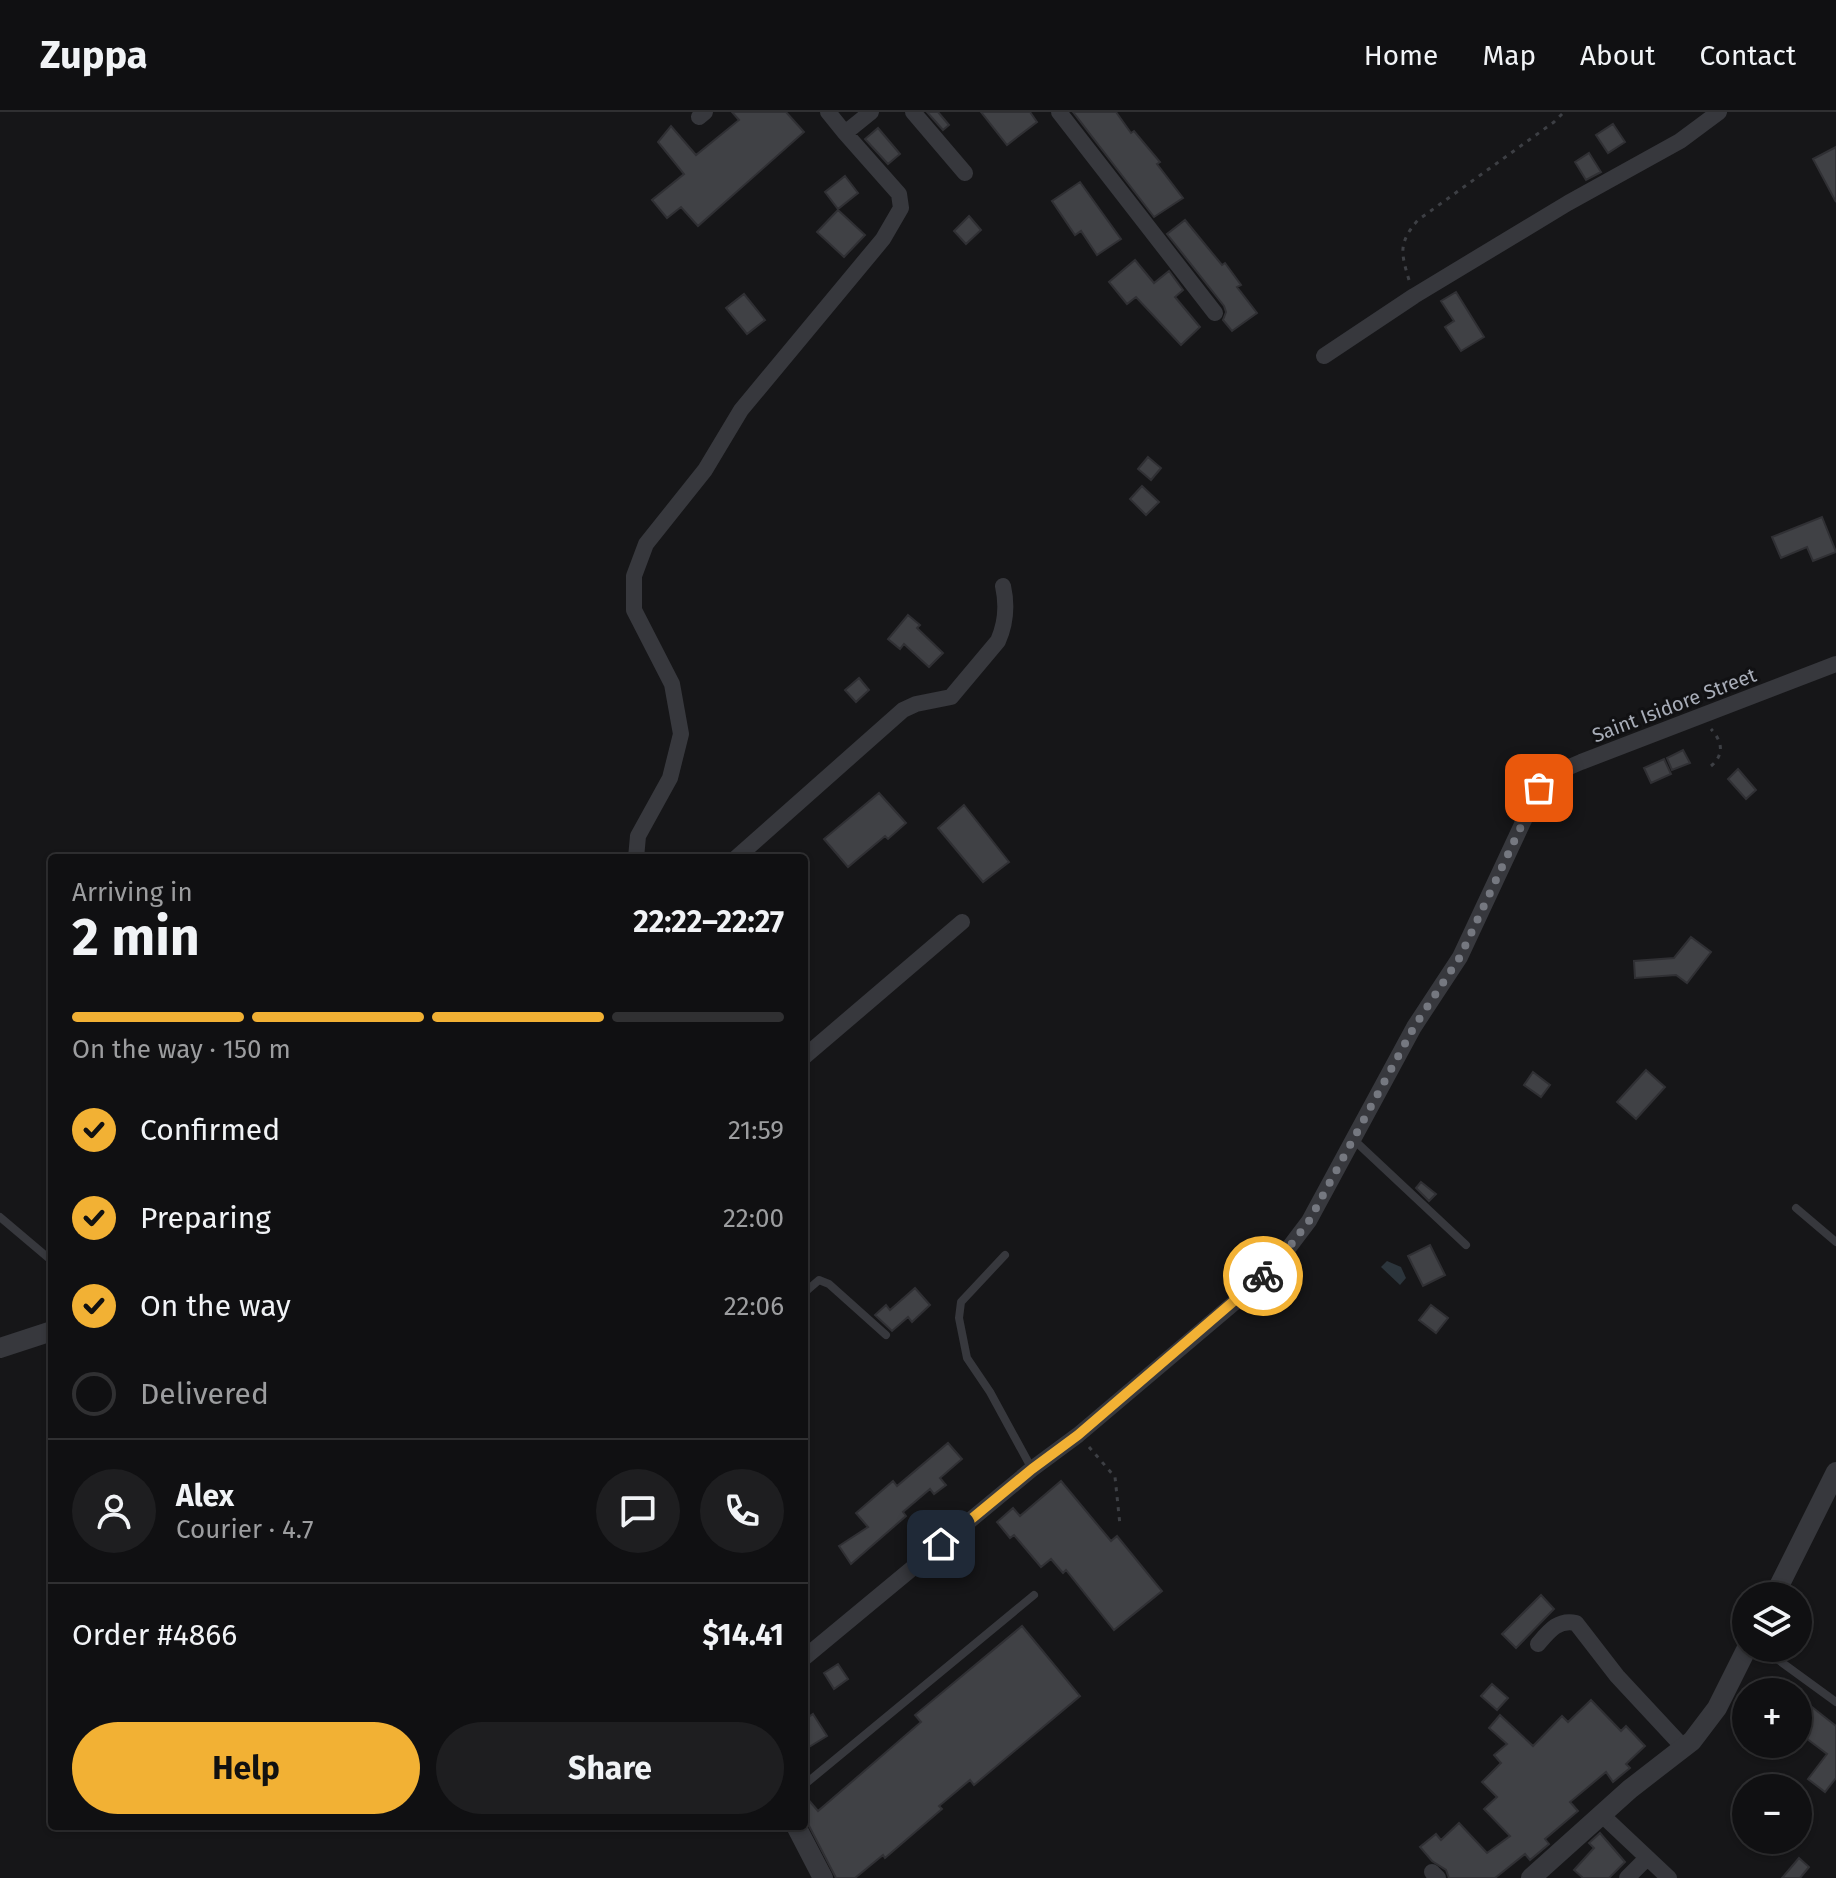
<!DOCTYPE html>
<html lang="en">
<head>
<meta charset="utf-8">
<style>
	:root { --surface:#101012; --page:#1e1e20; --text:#f1f3f6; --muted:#9c9d9f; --line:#303032; --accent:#f2b134 }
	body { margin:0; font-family:"Fira Sans",sans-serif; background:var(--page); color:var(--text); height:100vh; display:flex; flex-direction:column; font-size:30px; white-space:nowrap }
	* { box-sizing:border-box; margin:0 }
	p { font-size:26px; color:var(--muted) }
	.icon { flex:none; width:44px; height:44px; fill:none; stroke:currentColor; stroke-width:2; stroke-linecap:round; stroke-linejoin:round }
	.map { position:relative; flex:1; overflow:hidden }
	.drawer { position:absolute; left:48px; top:742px; width:760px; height:976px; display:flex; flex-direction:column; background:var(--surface); border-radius:8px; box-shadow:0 2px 6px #0004,0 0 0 2px var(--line) }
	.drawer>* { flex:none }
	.buttons { position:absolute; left:1732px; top:1470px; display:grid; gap:16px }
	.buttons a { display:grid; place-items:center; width:80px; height:80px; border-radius:50%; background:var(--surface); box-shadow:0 2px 6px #0004,0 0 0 2px var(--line); font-size:40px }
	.pin { position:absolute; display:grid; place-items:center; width:68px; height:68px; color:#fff; margin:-34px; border-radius:16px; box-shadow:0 4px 12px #0006 }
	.courier { position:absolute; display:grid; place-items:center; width:80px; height:80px; margin:-40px; border:6px solid #f2b134; border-radius:50%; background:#fff; color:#222; box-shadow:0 2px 10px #0007 }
	.summary em { font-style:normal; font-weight:700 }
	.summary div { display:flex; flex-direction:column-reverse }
	.summary { display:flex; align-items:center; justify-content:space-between; height:136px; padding:0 24px }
	h1 { font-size:52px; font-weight:700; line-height:60px }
	.bar { display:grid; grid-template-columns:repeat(4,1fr); gap:12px 8px; align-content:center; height:96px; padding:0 24px }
	.bar i { height:10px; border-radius:6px; background:var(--line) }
	.bar .on { background:var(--accent) }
	.bar p { grid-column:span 4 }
	.line { display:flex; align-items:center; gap:20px; padding:0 24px; border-top:2px solid var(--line) }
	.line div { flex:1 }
	.round { display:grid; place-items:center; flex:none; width:84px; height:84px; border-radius:42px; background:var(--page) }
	ol { padding:0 24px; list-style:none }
	li { display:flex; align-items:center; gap:24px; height:88px }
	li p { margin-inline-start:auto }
	li .icon { padding:8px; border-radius:50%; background:var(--accent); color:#111; stroke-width:4 }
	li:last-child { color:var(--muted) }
	li i { width:44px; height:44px; border:4px solid var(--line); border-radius:50% }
	.button { display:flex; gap:16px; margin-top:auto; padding:16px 24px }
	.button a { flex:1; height:92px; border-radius:48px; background:var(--accent); color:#111; font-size:32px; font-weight:700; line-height:92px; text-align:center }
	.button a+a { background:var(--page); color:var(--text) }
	header { display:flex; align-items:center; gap:48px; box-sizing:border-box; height:112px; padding:0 40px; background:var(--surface); border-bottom:2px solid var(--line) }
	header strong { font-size:38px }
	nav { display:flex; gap:44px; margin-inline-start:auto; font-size:28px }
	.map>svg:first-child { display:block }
	.water { fill:#2c353c }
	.building { fill:#404145; stroke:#303034; stroke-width:2 }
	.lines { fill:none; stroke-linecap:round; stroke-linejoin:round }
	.path { stroke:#3d3f44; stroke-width:3; stroke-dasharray:4 6; stroke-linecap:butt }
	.service { stroke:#37383d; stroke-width:8 }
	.minor { stroke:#37383d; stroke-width:16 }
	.tertiary { stroke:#37383d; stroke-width:20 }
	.done { stroke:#757880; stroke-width:8; stroke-dasharray:0 14.4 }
	.route { stroke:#f2b134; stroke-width:10 }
	.labels { text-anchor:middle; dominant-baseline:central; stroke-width:6; stroke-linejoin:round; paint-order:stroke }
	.street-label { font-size:20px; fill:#a8adb8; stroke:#111113 }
</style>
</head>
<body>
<header>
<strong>Zuppa</strong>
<nav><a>Home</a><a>Map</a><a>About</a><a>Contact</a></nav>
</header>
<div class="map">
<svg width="1836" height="1766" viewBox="0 0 1836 1766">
	<rect width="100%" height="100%" fill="#161618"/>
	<path class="water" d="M1387,1149L1401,1155L1406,1166L1400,1173L1381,1155Z"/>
	<path class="building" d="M732,0H786L804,20L698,114L681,95L667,106L652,88L684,62L658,30L671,14L696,43L739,8Z
		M927,0H938L949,13L943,18Z
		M981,0H1030L1037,10L1007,33Z
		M1073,0H1116L1131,21L1134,19L1160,50L1157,52L1183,86L1154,105Z
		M1613,12L1625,30L1608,41L1596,23Z
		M878,16L900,42L888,52L865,27Z
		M1836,35V90L1813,47Z
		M1589,41L1601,60L1586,68L1575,50Z
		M845,64L858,81L838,97L825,80Z
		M1080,70L1121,127L1097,143L1081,119L1075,123L1052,89Z
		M838,98L865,123L844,145L817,120Z
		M969,104L981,118L966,132L954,119Z
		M1185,108L1222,153L1225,151L1241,173L1237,175L1257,201L1232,219L1223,208L1226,200L1224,194L1167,122Z
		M1135,148L1154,171L1169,159L1183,178L1175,185L1200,215L1181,233L1136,185L1127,192L1109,170Z
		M1456,180L1484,225L1461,239L1445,215L1454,209L1441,189Z
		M744,182L765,208L747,222L726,196Z
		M1148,345L1161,356L1151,368L1138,357Z
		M1142,374L1159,390L1146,403L1130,387Z
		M1822,405L1836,440L1813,449L1807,435L1781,446L1772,425Z
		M908,503L920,513L917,516L943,541L929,555L904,532L900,537L888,527Z
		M859,566L869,578L856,590L845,578Z
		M1683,638L1690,651L1672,658L1667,646Z
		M1664,647L1671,662L1651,671L1644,656Z
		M1738,657L1756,678L1746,687L1728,667Z
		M879,681L906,711L888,727L885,724L848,755L824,727Z
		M964,693L1009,750L983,770L938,716Z
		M1691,825L1711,840L1687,871L1676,863L1635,866L1634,849L1674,846Z
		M1646,958L1665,975L1636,1007L1617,990Z
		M1533,960L1550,973L1541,985L1524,973Z
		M1421,1070L1436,1082L1429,1089L1416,1076Z
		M1430,1133L1445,1163L1423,1174L1408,1144Z
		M915,1176L930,1193L912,1210L908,1205L892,1219L875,1203L886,1193L890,1198Z
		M1431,1193L1448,1206L1436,1221L1419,1208Z
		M948,1331L962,1347L940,1366L946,1373L934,1382L930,1377L903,1400L906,1404L851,1452L839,1434L868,1415L856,1401L893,1369L897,1374Z
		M1061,1369L1111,1429L1117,1424L1162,1479L1114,1518L1066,1458L1063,1461L1051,1447L1041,1455L1014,1423L1010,1426L997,1410L1013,1396L1020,1404Z
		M1541,1483L1554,1497L1516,1536L1502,1522Z
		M1022,1514L1080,1584L974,1673L970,1668L939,1694L942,1697L885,1746L883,1743L855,1766H836L804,1704L806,1685L818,1699L921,1610L915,1603Z
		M838,1552L848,1567L834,1577L824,1561Z
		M1492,1572L1508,1586L1497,1598L1481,1584Z
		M1798,1584L1836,1614V1666L1825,1680L1808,1667L1827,1642L1798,1620Z
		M1591,1588L1621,1619L1626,1614L1645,1634L1626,1652L1630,1656L1613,1670L1606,1660L1570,1690L1578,1699L1545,1727L1549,1732L1530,1748L1525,1742L1495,1766H1449L1446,1758L1432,1749L1420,1735L1436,1722L1441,1728L1459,1711L1487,1741L1510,1724L1484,1697L1497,1685L1482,1670L1501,1651L1494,1643L1507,1632L1489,1616L1500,1603L1533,1634L1562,1604L1568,1610Z
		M813,1602L827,1624L804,1638V1608Z
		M1600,1721L1625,1750L1609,1766H1583L1574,1758L1594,1736L1589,1731Z
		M1799,1746L1809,1755L1800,1766H1782Z"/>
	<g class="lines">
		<path class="path" d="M1409,168C1401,141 1398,131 1418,108L1554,10L1564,0
			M1711,654C1725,642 1722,629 1711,617
			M1089,1335L1115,1365L1120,1413"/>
		<path class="service" d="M1354,1028L1466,1133
			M1796,1096L1836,1130
			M0,1105L52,1149
			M1005,1143L961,1190L959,1206L967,1246L990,1280L1032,1357
			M804,1181L819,1168L829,1172L886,1223
			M1762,1536L1836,1590
			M804,1673L1034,1483"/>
		<path class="minor" d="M828,0L845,21L871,0
			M913,0L965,61
			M1059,0L1215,201
			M699,5L705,0
			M1324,244L1414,184L1568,91L1680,29L1719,0
			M636,746L638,724L670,666L681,622L672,572L634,498V464L646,432L705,358L741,298L883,127L901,96L899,82L845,21
			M736,746L903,598L916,592L951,585L998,529C1006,511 1007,492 1003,474
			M804,945L962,810
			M1538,1532C1549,1519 1558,1507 1576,1511L1617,1564L1684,1636
			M804,1546L1032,1357L1078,1323L1253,1175L1284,1142L1309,1109L1414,915L1460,845L1539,676L1560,659L1581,650L1836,552
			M1601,1702L1669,1766
			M1432,1760L1438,1766
			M1627,1766L1647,1746"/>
		<path class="tertiary" d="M0,1236L52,1219
			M1774,1484L1836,1360
			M796,1714L823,1766
			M1531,1766L1630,1677L1692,1629L1717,1596L1747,1536"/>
	</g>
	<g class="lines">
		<path class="done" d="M1263,1164L1284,1142L1309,1109L1414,915L1460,845L1539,676"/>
		<path class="route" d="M941,1432L1032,1357L1078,1323L1263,1164"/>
	</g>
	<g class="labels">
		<g class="street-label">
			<text transform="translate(1674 593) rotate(-21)">Saint Isidore Street</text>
		</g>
	</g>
</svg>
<div class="buttons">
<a><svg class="icon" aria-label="layers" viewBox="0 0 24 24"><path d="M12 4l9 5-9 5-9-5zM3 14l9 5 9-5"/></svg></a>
<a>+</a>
<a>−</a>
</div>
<div class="pin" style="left:1539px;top:676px;background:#ea580c"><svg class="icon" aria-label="bag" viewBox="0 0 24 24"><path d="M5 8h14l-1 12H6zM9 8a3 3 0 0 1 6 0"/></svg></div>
<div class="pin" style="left:941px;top:1432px;background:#1f2937"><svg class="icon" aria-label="home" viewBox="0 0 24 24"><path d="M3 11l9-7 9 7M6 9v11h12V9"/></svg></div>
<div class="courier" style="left:1263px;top:1164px"><svg class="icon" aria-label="bike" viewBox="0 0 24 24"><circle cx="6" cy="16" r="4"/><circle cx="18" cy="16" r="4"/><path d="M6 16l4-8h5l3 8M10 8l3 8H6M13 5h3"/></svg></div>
<section class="drawer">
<div class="summary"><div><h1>2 min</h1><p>Arriving in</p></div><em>22:22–22:27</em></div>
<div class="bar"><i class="on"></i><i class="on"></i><i class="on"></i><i></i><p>On the way · 150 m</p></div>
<ol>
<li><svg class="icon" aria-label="check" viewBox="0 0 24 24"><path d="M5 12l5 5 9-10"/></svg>Confirmed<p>21:59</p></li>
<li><svg class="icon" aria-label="check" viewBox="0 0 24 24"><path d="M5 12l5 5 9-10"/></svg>Preparing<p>22:00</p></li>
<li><svg class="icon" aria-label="check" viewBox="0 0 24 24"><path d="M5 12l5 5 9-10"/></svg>On the way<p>22:06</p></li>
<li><i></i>Delivered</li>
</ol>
<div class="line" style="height:144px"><a class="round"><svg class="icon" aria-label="person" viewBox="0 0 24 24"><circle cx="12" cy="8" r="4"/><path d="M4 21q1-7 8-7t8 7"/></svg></a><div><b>Alex</b><p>Courier · 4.7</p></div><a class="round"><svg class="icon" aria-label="chat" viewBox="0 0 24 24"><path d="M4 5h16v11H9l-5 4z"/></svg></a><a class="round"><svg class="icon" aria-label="phone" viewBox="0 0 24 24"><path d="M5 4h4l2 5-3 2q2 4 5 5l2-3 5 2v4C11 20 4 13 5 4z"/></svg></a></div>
<div class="line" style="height:104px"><div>Order #4866</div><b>$14.41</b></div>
<div class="button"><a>Help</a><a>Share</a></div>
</section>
</div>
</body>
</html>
